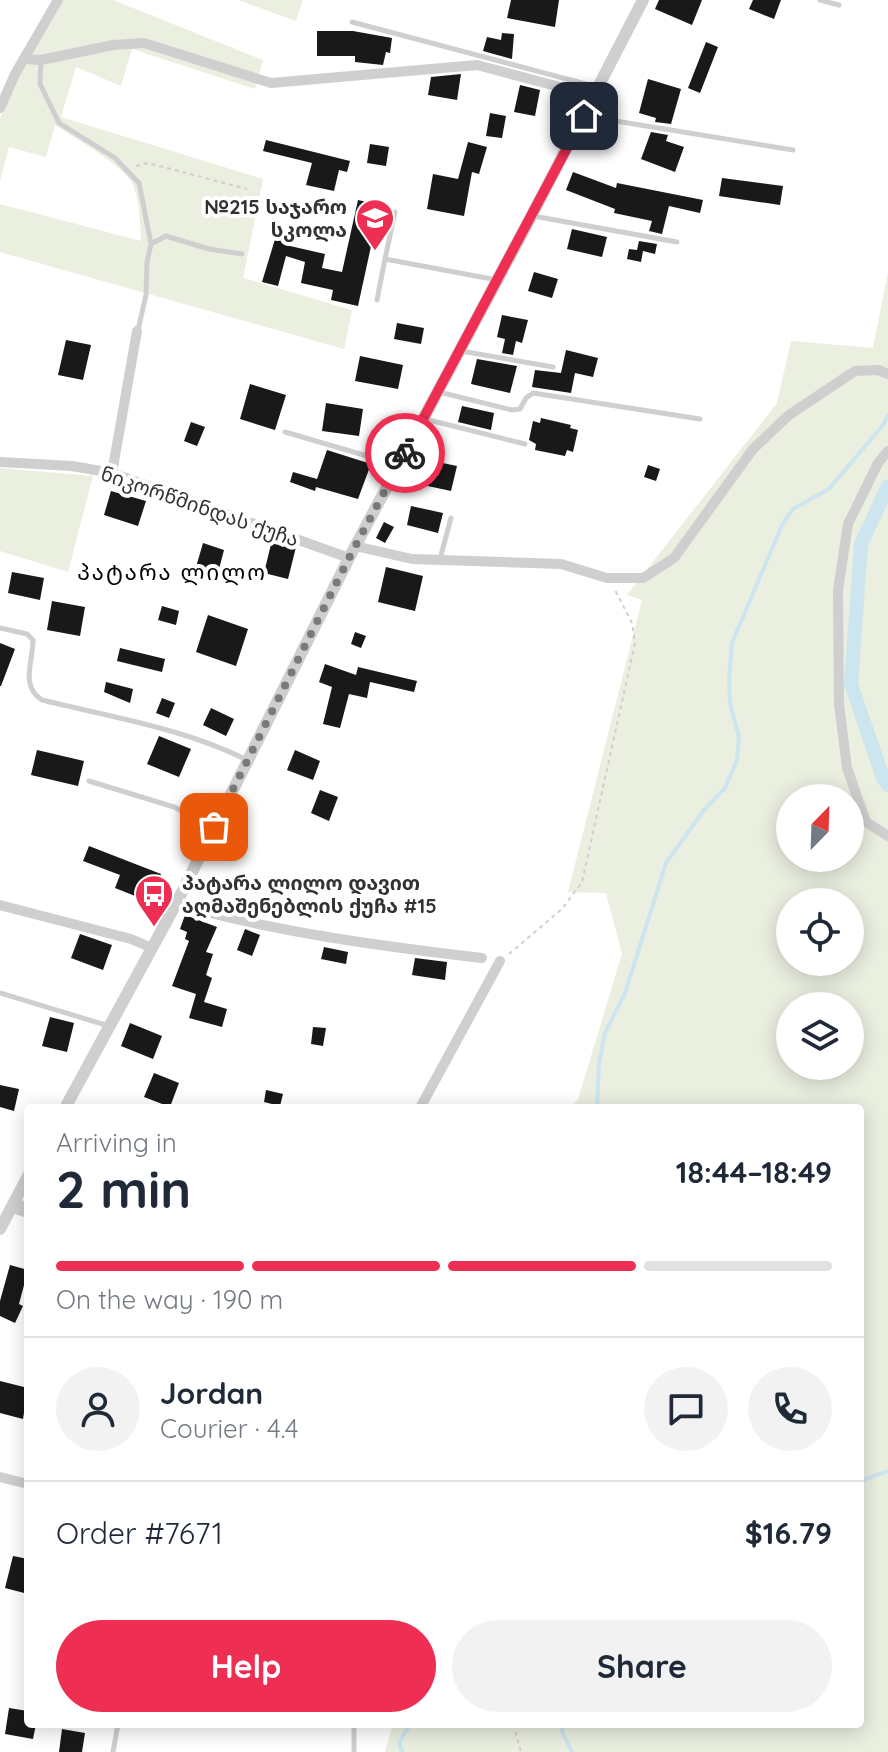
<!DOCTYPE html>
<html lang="en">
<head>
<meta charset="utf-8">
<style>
	:root { --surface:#fff; --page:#f2f2f3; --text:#1f2937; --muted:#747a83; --line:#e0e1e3; --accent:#ee2f53 }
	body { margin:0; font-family:Quicksand,"Noto Sans Georgian",sans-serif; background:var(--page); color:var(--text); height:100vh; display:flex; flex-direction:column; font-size:30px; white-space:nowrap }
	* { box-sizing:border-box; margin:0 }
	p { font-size:26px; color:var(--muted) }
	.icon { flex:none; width:44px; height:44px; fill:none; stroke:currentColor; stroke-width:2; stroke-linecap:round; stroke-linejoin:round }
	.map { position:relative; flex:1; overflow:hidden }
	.sheet { position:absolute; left:24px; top:1104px; width:840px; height:624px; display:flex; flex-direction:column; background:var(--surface); border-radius:8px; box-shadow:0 4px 20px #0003 }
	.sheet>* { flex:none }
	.needle { width:52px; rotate:23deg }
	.fabs { position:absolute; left:776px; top:784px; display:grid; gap:16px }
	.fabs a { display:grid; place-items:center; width:88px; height:88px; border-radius:50%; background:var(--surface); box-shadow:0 4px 20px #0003; font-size:40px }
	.pin { position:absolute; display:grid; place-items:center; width:68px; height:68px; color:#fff; margin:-34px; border-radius:16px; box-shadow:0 4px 12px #0006 }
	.courier { position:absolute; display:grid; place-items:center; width:80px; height:80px; margin:-40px; border:6px solid #ee2f53; border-radius:50%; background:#fff; color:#222; box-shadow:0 2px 10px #0007 }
	.head em { font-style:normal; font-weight:800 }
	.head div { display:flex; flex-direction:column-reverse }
	.head { display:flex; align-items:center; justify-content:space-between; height:136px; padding:0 32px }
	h1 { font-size:52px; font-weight:800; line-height:60px }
	.bar { display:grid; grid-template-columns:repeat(4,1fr); gap:12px 8px; align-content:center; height:96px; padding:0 32px }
	.bar i { height:10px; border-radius:6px; background:var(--line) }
	.bar .on { background:var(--accent) }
	.bar p { grid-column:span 4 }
	.line { display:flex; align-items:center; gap:20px; padding:0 32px; border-top:2px solid var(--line) }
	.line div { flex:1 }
	.round { display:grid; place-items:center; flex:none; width:84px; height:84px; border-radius:42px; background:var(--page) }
	.primary-button { display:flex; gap:16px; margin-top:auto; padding:16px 32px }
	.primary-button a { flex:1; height:92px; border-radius:48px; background:var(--accent); color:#fff; font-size:32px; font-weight:800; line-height:92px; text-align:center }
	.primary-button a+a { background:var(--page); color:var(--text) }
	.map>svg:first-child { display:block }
	.green { fill:#eaefe0; fill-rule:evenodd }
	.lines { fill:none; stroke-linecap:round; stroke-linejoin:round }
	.stream { stroke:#cce5ef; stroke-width:4 }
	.canal { stroke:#cce5ef; stroke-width:14 }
	.building { fill:#191919 }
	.path { stroke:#cfcfcf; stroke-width:2; stroke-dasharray:4 4; stroke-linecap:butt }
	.service { stroke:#cfcfcf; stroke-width:5 }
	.minor { stroke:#cfcfcf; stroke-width:10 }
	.tertiary { stroke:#cfcfcf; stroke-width:12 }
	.done { stroke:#7a7a7a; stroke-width:8; stroke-dasharray:0 14.4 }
	.route { stroke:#ee2f53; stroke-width:10 }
	.labels { text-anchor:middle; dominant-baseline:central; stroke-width:8; stroke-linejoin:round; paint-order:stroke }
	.poi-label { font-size:20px; font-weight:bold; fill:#323232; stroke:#fff; text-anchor:end }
	.street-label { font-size:20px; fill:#323232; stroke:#fff }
	.neighbourhood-label { font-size:22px; letter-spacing:2px; fill:#000; stroke:#fff }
</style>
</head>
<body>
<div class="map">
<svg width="888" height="1752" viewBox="0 0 888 1752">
	<rect width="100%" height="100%" fill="#fff"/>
	<path class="green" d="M63,0H113L263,60L255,89L132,49L121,86L76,67L61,117L263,179L243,278L352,310L344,349L0,252V204L141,241C140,223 140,202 133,185C126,167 73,137 55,125L46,157L9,147L0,181V119L18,74Z
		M238,0H303L296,21Z
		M888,272V1752H385L393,1724H860V1108H571L578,1099L622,954L606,893L568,892L642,600L627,595L777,403L791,341L873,348ZM790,798H850V858H790ZM790,902H850V962H790ZM790,1006H850V1066H790Z
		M0,468L93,476L68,572L0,551Z"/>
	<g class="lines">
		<path class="stream" d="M597,1108L599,1063L605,1033L625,993L666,863L704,810L725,788L737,760L739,737L730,703L729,679L732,643L782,525L793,509L829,489L883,425L888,415
			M860,1481L888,1471
			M561,1724L562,1731L572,1752
			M402,1752L399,1743L410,1724"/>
		<path class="canal" d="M888,486L861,544L851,684L883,778L888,785"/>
	</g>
	<path class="building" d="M511,0H559L555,27L507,18Z
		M659,0H702L692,25L655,9Z
		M753,0H781L774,19L749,9Z
		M317,31H353L392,38L390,53L386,52L383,65L355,62V56H317Z
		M502,33L514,34L512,59L483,51L487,37L501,40Z
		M706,42L718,47L700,93L688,88Z
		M461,74L457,100L428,95L431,77Z
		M648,79L681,89L671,124L655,122L656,118L639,113Z
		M520,85L540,90L535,116L514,112Z
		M490,113L506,116L502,138L486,136Z
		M651,132L668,135L666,141L684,147L675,172L641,159Z
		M266,140L350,161L347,172L339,170L334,191L306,185L312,163L263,151Z
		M468,142L487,147L479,174L472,172L464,216L427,209L433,174L458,179Z
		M370,144L389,147L386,166L367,163Z
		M573,172L616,188L617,183L703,200L700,213L669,206L662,234L649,231L652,221L614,213L615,209L566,190Z
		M722,178L783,186L780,205L719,196Z
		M358,200L380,205L358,306L331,300L333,290L301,283L305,262L286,256L278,286L262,282L276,236L292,241L290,246L325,254L322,268L342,272Z
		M572,229L607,237L602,257L567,249Z
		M639,241L657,244L655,254L643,251L641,262L627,259L629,249L637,250Z
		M534,272L558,279L552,298L528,291Z
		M502,315L528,320L522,343L516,341L513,355L502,353L505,339L497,337Z
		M397,323L424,328L421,344L394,339Z
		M66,340L91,345L83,380L58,375Z
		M566,350L598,358L593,377L575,373L571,393L532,387L535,370L561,373Z
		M360,356L403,365L398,389L355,381Z
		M477,359L517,366L510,393L471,384Z
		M250,384L286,395L275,430L240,419Z
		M326,403L363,409L359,436L322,431Z
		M462,406L494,413L491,430L458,422Z
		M541,418L571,425L570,428L578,430L573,452L567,450L565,456L535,450L536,444L529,440L533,421L540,423Z
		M191,422L205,427L197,446L184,441Z
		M327,450L371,464L358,499L316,487L315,491L290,482L293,472L317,479Z
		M428,460L457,466L451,491L423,485Z
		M648,465L660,469L656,481L644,477Z
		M111,491L146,501L138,526L104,515Z
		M411,506L443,513L438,533L407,525Z
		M384,522L394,527L385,543L376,538Z
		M272,540L296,547L288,579L264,573Z
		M203,543L224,550L218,573L196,567Z
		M386,567L423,576L415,611L378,602Z
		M12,572L44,578L40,600L8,593Z
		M52,601L85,607L80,636L47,630Z
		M162,606L179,611L176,625L158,620Z
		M208,615L248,629L236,666L196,652Z
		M355,632L366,636L361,648L351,644Z
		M0,643L15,649L1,686H0Z
		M120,648L165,659L162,672L117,661Z
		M325,664L356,675L358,667L417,681L414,692L370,682L367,698L349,694L340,728L323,724L332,687L319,682Z
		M106,682L133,689L130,703L104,692Z
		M162,698L175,703L169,718L156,713Z
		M211,708L234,719L226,736L203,725Z
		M159,736L191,749L179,777L147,764Z
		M37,750L84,761L78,786L31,775Z
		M295,750L320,761L313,780L287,770Z
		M320,790L338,797L329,821L311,813Z
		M89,846L161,874L150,902L115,888L120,875L83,861Z
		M185,915L217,927L206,952L213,954L206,975L212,978L204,1002L227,1009L222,1027L189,1018L196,994L172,986L189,941L185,939L187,932L180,929Z
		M245,929L260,935L252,956L237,950Z
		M80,934L112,945L103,970L71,958Z
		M324,947L348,952L346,964L321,959Z
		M415,958L447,962L445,980L412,975Z
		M50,1017L74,1023L67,1052L42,1046Z
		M130,1023L162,1036L153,1059L121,1046Z
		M313,1027L326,1028L323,1046L311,1044Z
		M154,1073L179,1083L170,1107L144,1097Z
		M0,1085L19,1089L14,1111L0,1107Z
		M266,1090L283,1094L280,1106L264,1102Z
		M10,1265L28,1270L19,1304L23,1306L15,1323L0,1316V1301Z
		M0,1381L28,1388L23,1419L0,1413Z
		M13,1556L28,1559V1594L5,1588Z
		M9,1708L28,1711V1724H36L33,1739L5,1734Z
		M62,1729L85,1733L82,1752H59Z"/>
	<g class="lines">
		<path class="path" d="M136,166L148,163L247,189
			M509,954L562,909L582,882L635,643L632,623L615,590
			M513,1724L521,1752"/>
		<path class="service" d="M820,0L839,5
			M352,22L597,87
			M41,60L40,84L59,123L115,158L139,183L151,244L147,262L146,295L138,330
			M585,116L793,150
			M395,212L385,259L497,280
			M533,216L677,242
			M151,244L166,236L209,249L242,254
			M377,300L385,259
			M461,351L553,367
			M439,392L512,410L520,409L526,398L533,393L700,419
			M425,419L525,444
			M285,432L398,465
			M440,559L451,518
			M0,628L27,634L33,640C33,662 20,686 42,700C111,717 183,728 247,760
			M89,781L174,807L214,827
			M0,993L109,1026
			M15,1201L28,1205
			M354,1724V1752
			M113,1752L118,1724"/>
		<path class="minor" d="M24,59L41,60L113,45L144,43L271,83L477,65L594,96
			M0,108L15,74L58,0
			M888,451L878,463L848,524L838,590L839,704L847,768L866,822L888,836
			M0,462L72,466L112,473L349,558
			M112,473L137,331
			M355,546L412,559L561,564L607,578H643L674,558L753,449L789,415L855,371L878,370L888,374
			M176,904C276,932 379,946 482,958
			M0,905L131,939L152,948
			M420,1108L500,961
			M12,1208L28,1213
			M0,1477L28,1484"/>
		<path class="tertiary" d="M65,1108L176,904L349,558L532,215L643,0
			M0,1229L28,1176"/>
	</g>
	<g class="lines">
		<path class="done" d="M214,827L349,558L405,453"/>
		<path class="route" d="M405,453L584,116"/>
	</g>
	<defs>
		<g id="school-pin" transform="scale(2)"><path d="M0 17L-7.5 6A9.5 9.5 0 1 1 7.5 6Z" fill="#ee2f53" stroke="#fff"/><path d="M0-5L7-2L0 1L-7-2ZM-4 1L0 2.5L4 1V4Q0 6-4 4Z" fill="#fff"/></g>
		<g id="bus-pin" transform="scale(2)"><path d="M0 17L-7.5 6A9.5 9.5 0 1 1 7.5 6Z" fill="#ee2f53" stroke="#fff"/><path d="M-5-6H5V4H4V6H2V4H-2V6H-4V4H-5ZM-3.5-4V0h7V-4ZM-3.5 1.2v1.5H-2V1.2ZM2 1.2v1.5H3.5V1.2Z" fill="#fff"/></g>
	</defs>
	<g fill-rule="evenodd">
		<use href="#school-pin" x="375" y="218"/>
		<use href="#bus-pin" x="154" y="894"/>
	</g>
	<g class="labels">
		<g class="poi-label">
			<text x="347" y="206">№215 საჯარო<tspan x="347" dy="23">სკოლა</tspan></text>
			<text x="182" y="882" text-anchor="start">პატარა ლილო დავით<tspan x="182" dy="23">აღმაშენებლის ქუჩა #15</tspan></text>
		</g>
		<g class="street-label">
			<text transform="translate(200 506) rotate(19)">ნიკორწმინდას ქუჩა</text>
		</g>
		<g class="neighbourhood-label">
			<text x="172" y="572">პატარა ლილო</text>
		</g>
	</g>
</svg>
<div class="fabs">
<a><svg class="needle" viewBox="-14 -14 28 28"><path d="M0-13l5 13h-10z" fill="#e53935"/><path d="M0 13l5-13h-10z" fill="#747a83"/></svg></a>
<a><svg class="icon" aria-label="locate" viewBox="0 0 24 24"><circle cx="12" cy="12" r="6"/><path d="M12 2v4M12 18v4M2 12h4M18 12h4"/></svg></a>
<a><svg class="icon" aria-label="layers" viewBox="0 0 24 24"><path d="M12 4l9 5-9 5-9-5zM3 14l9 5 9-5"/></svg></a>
</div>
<div class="pin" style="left:214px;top:827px;background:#ea580c"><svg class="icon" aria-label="bag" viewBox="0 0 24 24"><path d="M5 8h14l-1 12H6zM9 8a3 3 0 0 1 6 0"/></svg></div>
<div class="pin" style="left:584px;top:116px;background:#1f2937"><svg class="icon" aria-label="home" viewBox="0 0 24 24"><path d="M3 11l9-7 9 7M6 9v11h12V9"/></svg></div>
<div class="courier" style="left:405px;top:453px"><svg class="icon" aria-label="bike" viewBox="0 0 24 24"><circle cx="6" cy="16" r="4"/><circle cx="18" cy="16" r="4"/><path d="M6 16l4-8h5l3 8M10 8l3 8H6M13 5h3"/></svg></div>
<section class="sheet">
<div class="head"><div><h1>2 min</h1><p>Arriving in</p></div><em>18:44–18:49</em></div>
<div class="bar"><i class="on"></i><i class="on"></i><i class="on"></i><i></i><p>On the way · 190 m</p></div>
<div class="line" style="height:144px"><a class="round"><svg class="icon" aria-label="person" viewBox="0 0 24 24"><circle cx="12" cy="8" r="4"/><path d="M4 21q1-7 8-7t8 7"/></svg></a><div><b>Jordan</b><p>Courier · 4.4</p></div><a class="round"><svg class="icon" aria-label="chat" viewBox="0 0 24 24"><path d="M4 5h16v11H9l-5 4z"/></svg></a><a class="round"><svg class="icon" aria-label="phone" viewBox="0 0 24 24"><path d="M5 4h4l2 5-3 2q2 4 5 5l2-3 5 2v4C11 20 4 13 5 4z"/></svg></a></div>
<div class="line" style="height:104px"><div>Order #7671</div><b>$16.79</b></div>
<div class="primary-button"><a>Help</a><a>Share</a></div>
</section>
</div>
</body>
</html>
